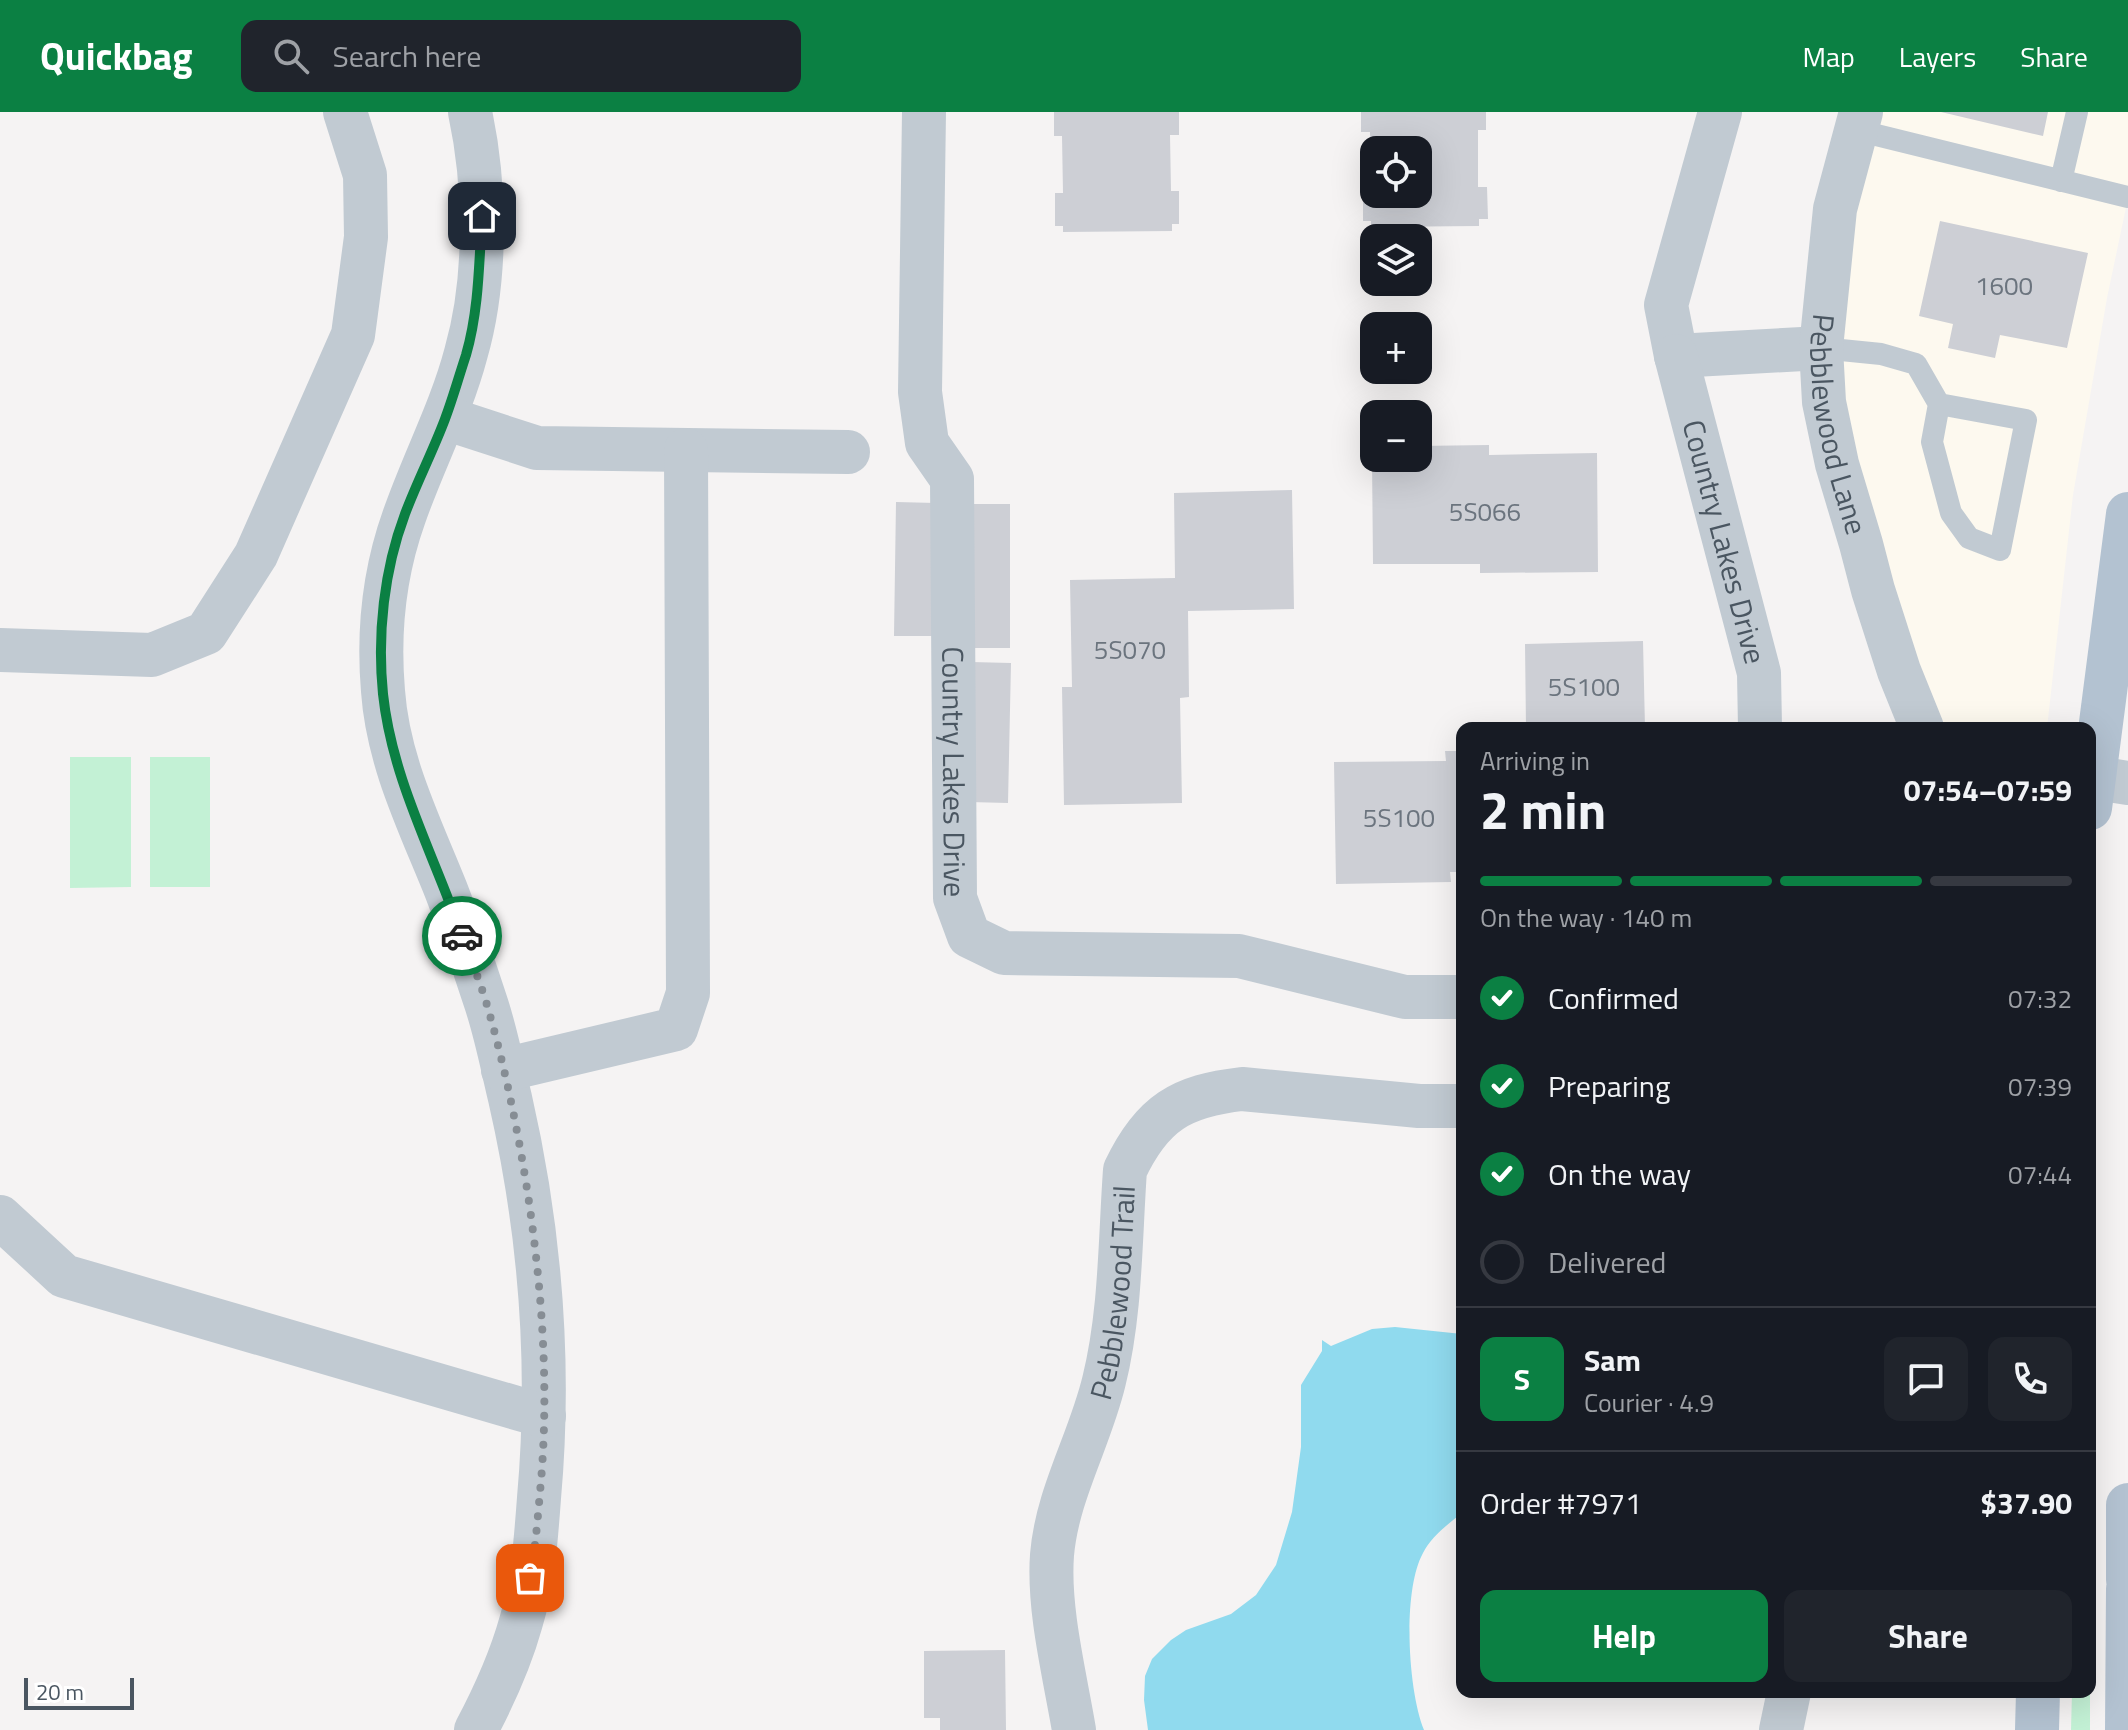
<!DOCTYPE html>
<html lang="en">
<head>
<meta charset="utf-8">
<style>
	:root { --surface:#171b24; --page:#20242c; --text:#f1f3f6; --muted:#9ea1a6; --line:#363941; --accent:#0b8043 }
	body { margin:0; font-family:"Titillium Web",sans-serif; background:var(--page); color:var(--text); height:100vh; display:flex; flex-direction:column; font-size:30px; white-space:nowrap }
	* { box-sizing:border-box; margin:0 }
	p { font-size:26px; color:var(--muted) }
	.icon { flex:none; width:44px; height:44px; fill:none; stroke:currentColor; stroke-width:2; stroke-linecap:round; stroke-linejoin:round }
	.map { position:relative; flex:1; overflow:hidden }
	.side { position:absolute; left:1456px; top:610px; width:640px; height:976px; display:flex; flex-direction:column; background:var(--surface); border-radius:16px; box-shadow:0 8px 32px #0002 }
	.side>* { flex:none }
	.buttons { position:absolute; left:1360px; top:24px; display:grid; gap:16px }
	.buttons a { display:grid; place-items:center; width:72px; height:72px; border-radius:16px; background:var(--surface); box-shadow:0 8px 32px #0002; font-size:40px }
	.scale { position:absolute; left:24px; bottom:20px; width:110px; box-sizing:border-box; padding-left:8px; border:4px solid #4a5661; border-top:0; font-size:22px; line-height:28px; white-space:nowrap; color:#4a5661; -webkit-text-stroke:6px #fff; paint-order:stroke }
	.pin { position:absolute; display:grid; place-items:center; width:68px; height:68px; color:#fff; margin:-34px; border-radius:16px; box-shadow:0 4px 12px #0006 }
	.courier { position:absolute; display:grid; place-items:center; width:80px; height:80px; margin:-40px; border:6px solid #0b8043; border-radius:50%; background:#fff; color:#222; box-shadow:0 2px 10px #0007 }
	.headline em { font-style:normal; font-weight:700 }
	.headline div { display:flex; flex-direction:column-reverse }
	.headline { display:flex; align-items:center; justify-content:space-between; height:136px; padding:0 24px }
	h1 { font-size:52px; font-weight:700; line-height:60px }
	.bar { display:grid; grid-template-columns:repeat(4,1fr); gap:12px 8px; align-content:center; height:96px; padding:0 24px }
	.bar i { height:10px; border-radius:6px; background:var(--line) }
	.bar .current { background:var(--accent) }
	.bar p { grid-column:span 4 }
	.line { display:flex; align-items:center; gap:20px; padding:0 24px; border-top:2px solid var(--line) }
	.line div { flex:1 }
	.round { display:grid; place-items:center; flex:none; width:84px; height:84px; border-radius:16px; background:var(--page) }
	ol { padding:0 24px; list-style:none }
	li { display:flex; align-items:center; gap:24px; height:88px }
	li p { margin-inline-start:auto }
	li .icon { padding:8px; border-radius:50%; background:var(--accent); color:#fff; stroke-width:4 }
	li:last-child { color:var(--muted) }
	li i { width:44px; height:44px; border:4px solid var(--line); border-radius:50% }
	.primary-button { display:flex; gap:16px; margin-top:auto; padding:16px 24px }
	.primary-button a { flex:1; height:92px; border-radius:16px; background:var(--accent); color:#fff; font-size:32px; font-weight:700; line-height:92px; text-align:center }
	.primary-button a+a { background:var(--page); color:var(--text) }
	header { display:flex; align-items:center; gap:48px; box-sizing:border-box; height:112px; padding:0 40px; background:var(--accent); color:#fff }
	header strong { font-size:38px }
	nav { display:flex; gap:44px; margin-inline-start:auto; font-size:28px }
	.search { width:560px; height:72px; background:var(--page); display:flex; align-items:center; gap:20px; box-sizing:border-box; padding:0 28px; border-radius:16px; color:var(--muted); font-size:30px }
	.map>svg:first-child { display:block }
	.commercial { fill:#fdf9ef }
	.green { fill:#c3f1d5 }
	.water { fill:#90daee }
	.building { fill:#cdcfd5; fill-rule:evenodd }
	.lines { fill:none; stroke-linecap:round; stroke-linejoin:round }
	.lane { stroke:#c1cad2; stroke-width:22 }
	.street { stroke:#c1cad2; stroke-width:44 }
	.primary { stroke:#b3c2d1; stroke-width:44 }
	.done { stroke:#868d94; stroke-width:8; stroke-dasharray:0 14.4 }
	.route { stroke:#0b8043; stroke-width:10 }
	.labels { text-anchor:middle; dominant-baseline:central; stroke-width:7; stroke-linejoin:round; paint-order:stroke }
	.number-label { font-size:26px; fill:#6b747e }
	.street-label { font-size:30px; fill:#4a5661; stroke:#fff }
</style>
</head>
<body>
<header>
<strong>Quickbag</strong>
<div class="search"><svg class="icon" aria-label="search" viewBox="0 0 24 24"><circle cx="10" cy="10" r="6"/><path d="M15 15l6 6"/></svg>Search here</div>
<nav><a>Map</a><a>Layers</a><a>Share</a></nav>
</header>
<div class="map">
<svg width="2128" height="1618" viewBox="0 0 2128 1618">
	<rect width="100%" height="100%" fill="#f5f3f3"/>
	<path class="commercial" d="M1852,0H2128V86L2107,186L2073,383L2047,616H1914L1826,323Z"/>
	<path class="green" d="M70,645H131V775L70,776Z
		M150,645H210V775H150Z
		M2090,1198H2093L2096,1342L2090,1539Z
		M2072,1580H2090V1618H2071Z"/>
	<path class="water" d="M1395,1215L1462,1222V1401C1448,1412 1431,1425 1423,1441C1402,1479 1408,1579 1424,1618H1148L1144,1588L1145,1564L1152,1547L1171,1528L1186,1518L1231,1502L1256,1483L1276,1453L1292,1400L1301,1335V1273L1322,1239V1228L1331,1234L1372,1217Z"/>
	<path class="building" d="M1054,0H1179V23H1170L1171,79H1179V112H1172V119L1063,120V114H1055V81H1063L1062,24H1054Z
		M1361,0H1486V18H1478V75H1487L1488,107H1479V114L1371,115V109H1363V76H1371L1370,20H1361ZM1374,38H1418V82H1374Z
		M1941,0H2048L2043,24Z
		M1940,109L2088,141L2067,236L2000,223L1995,246L1948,236L1953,212L1919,204Z
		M1489,333V343L1597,341L1598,460L1480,461V452H1373L1372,346H1418V334Z
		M1292,378L1294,497L1188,499L1189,585L1180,586L1182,691L1064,693L1062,575H1072L1070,468L1175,466L1174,381Z
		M896,390L936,391L934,524H894Z
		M972,392H1010V536H971Z
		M1643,529L1645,616H1526L1525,532Z
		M971,550L1011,551L1008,691L969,690Z
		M1445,639H1462V760H1450L1451,770L1336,772L1334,650L1446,649Z
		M1005,1538L1006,1618H940V1606H924V1539Z"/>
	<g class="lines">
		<path class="lane" d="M1856,18L2128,85
			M2061,69L2077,0
			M1821,236L1881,242L1916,252L1939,292L1932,330L1951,401L1969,426L2000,438L2026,308L1939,292"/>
		<g class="street">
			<path d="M470,0C486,74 487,168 466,241C451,298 423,350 404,405C384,461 378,520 383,579C388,650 420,713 446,778C460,814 473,851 485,888C496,920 502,953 510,986C540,1117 551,1252 539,1386C536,1427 533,1470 521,1510C511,1546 494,1584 476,1618"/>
			<path id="s1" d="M924,0L920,280L927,331L952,367L955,786L969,824L1004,841L1239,844L1405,885H1462"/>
			<path d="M1720,0L1666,193L1676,244L1821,236"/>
			<path id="s2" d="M1861,0L1835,97L1821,236L1824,290L1837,352L1861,432L1873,478L1899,559L1922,616"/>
			<path id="s3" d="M1676,244L1759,561L1760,616"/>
			<path d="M445,306L537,336L848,340"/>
			<path d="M0,538L152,543L206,521L256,443L353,223L366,125L365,63L345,0"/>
			<path d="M2090,665L2128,671"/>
			<path d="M503,958L676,917L688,881L686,338"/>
			<path d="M0,1105L64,1164L544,1304"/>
			<path id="s4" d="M1074,1618C1065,1564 1048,1498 1052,1443C1057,1382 1090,1328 1104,1269C1121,1200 1120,1128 1125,1058C1152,1001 1181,984 1242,977L1419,994H1462"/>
			<path d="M1781,1618L1789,1580"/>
		</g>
		<path class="primary" d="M2090,696L2128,402
			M2128,1393V1468
			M2037,1618L2038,1580
			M2127,1618L2128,1477"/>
	</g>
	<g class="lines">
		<path class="done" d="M462,824C470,846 480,869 487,893C505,955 518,1019 528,1083C542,1178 549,1273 541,1369C538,1401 536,1434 530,1466"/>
		<path class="route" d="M462,824C434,743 392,667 383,582C377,522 384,458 405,402C417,370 433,339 445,307C453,286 459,264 466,243C479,198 479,151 482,104"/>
	</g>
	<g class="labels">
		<g class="number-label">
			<text x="2004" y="173">1600</text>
			<text x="1485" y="399">5S066</text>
			<text x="1130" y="537">5S070</text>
			<text x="1584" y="574">5S100</text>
			<text x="1399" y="705">5S100</text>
		</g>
		<g class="street-label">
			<text stroke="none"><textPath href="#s2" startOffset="318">Pebblewood Lane</textPath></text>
			<text stroke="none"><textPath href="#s3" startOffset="192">Country Lakes Drive</textPath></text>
			<text stroke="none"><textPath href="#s1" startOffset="668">Country Lakes Drive</textPath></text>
			<text stroke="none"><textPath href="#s4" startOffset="448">Pebblewood Trail</textPath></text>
		</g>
	</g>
</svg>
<div class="buttons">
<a><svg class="icon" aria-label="locate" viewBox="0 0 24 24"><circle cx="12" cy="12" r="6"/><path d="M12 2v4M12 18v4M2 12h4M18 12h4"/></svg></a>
<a><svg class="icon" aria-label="layers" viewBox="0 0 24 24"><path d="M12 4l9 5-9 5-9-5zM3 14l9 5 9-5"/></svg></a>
<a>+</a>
<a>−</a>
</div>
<div class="scale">20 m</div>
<div class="pin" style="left:530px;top:1466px;background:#ea580c"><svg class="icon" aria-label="bag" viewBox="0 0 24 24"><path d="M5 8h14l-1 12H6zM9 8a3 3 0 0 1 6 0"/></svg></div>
<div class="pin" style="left:482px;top:104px;background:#1f2937"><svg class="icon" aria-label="home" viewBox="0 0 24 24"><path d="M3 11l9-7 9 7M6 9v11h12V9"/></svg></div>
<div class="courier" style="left:462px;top:824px"><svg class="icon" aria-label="car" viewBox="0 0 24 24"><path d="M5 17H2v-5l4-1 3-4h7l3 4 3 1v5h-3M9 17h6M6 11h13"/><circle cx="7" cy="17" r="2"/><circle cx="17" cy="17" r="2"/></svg></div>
<section class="side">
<div class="headline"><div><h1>2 min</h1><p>Arriving in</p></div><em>07:54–07:59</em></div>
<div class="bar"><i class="current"></i><i class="current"></i><i class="current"></i><i></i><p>On the way · 140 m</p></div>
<ol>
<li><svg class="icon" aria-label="check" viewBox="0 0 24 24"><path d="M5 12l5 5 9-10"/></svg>Confirmed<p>07:32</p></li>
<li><svg class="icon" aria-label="check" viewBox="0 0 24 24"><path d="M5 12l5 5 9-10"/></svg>Preparing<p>07:39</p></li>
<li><svg class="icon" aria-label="check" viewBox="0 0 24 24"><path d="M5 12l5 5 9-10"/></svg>On the way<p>07:44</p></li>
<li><i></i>Delivered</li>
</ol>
<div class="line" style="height:144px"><b class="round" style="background:var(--accent);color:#fff">S</b><div><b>Sam</b><p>Courier · 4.9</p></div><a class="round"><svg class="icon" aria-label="chat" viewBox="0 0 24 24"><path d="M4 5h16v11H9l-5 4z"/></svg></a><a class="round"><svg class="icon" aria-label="phone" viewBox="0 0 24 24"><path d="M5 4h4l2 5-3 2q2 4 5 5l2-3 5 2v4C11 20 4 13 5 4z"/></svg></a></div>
<div class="line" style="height:104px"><div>Order #7971</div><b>$37.90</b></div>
<div class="primary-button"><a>Help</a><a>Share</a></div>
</section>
</div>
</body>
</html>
